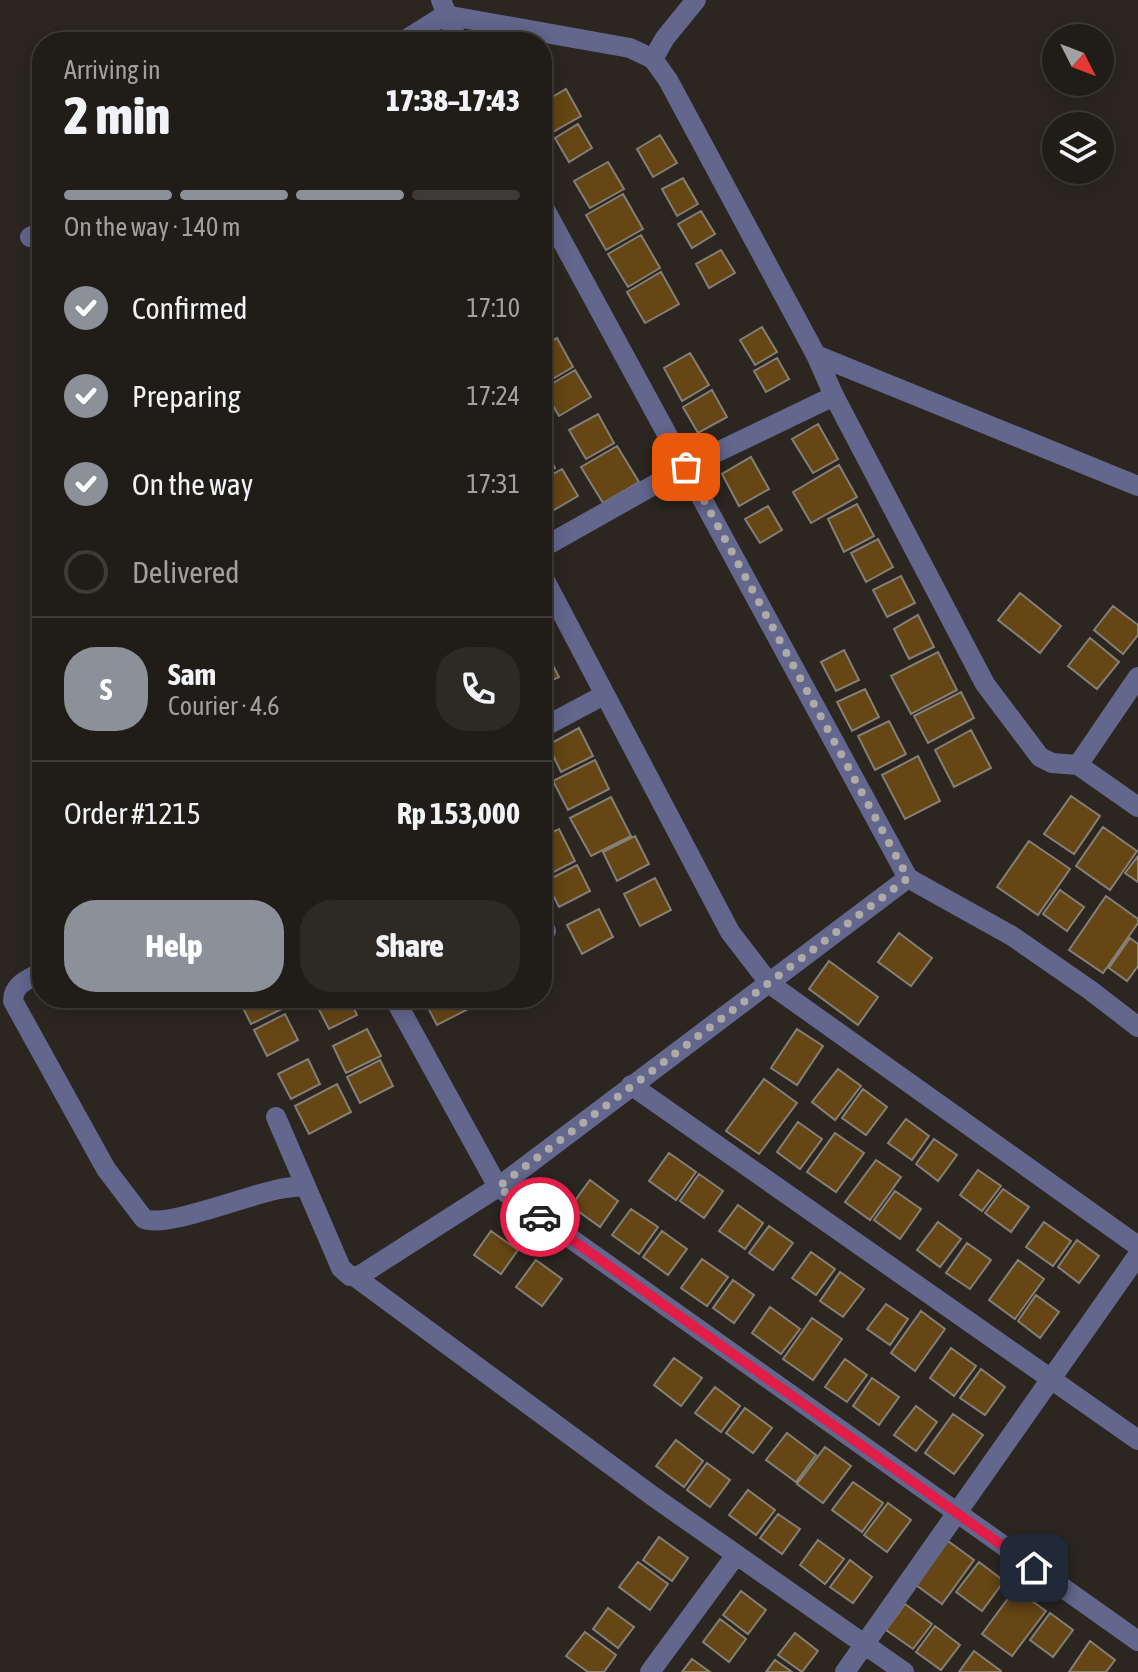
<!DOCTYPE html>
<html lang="en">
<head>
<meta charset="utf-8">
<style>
	:root { --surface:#201c18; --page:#2d2925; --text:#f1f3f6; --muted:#a2a1a2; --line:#3d3a37; --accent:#8c9099 }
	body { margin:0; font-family:"Asap Condensed",sans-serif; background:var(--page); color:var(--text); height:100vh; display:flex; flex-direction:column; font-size:30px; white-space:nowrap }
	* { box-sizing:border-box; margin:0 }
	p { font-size:26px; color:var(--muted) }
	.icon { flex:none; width:44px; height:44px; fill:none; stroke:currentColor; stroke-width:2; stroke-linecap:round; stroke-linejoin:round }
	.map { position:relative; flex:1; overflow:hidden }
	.sheet { position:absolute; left:32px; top:32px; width:520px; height:976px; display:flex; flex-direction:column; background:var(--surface); border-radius:32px; box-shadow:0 4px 20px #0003,0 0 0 2px var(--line) }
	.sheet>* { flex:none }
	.needle { width:52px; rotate:132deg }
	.tools { position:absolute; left:1042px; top:24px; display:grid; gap:16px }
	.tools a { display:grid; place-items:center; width:72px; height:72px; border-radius:50%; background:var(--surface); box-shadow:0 4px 20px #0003,0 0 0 2px var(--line); font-size:40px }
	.pin { position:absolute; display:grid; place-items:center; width:68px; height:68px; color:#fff; margin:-34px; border-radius:16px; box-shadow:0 4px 12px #0006 }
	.courier { position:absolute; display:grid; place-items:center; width:80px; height:80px; margin:-40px; border:6px solid #e11d48; border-radius:50%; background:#fff; color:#222; box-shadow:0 2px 10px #0007 }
	.summary em { font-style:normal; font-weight:800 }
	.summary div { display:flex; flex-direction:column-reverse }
	.summary { display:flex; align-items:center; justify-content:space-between; height:136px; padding:0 32px }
	h1 { font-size:52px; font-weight:800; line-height:60px }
	.bar { display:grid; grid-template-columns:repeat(4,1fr); gap:12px 8px; align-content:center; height:96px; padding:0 32px }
	.bar i { height:10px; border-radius:6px; background:var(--line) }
	.bar .current { background:var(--accent) }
	.bar p { grid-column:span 4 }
	.line { display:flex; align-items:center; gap:20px; padding:0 32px; border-top:2px solid var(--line) }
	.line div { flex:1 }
	.round { display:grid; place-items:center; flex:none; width:84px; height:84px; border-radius:32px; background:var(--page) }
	ol { padding:0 32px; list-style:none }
	li { display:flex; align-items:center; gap:24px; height:88px }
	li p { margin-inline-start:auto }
	li .icon { padding:8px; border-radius:50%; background:var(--accent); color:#fff; stroke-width:4 }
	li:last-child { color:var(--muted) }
	li i { width:44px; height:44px; border:4px solid var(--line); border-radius:50% }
	.button { display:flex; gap:16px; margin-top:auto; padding:16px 32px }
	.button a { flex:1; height:92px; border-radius:32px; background:var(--accent); color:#fff; font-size:32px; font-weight:800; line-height:92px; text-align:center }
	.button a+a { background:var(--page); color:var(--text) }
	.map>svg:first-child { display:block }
	.building { fill:#654614; stroke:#847f77; stroke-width:2 }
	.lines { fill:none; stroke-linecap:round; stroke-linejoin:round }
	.minor { stroke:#63668d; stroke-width:20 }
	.done { stroke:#aeaba6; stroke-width:8; stroke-dasharray:0 14.4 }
	.route { stroke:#e11d48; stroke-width:10 }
</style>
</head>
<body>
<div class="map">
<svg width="1138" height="1672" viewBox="0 0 1138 1672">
	<rect width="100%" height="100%" fill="#2b2620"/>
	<path class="building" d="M566,89L581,116L553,132L542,114V103Z
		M578,124L592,148L569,162L555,138Z
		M660,135L677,163L653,177L637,149Z
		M608,162L624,189L590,208L574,181Z
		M683,178L698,204L677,216L662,189Z
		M623,194L643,229L606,250L586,215Z
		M701,211L715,234L692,248L678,224Z
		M641,235L660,268L628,287L608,254Z
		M721,250L735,273L709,288L696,264Z
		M661,272L679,304L645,323L627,292Z
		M762,327L777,352L755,365L740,340Z
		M557,338L573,367L544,384L542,347Z
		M690,353L709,385L682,401L664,368Z
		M777,358L789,379L766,392L754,371Z
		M575,370L591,397L559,416L543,389Z
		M712,390L727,417L698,433L683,407Z
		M598,414L614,443L586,459L569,430Z
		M818,424L838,459L813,473L792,439Z
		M542,445L555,468L542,476Z
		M617,446L639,482L603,503L581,467Z
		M751,457L769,489L739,506L722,474Z
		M839,465L857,497L811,523L793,492Z
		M562,469L578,496L542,517V480Z
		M857,504L874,536L844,552L828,519Z
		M768,506L782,530L760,543L745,519Z
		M878,539L893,567L866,582L851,553Z
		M901,576L915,603L887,617L873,590Z
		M1020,593L1061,626L1040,653L998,620Z
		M1113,606L1138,625V635L1123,654L1094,630Z
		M918,615L934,647L909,659L894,629Z
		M1090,638L1119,662L1097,689L1068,666Z
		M542,644L559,677L542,685Z
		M844,650L859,680L836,691L821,662Z
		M938,652L957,690L911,714L891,676Z
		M865,689L879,717L852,731L837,702Z
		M961,692L974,718L928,743L914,716Z
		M889,721L906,754L875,770L858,736Z
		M579,728L593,756L561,772L548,745Z
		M971,730L991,768L954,787L935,750Z
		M918,756L940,801L905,819L882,775Z
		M595,760L609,789L568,810L553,781Z
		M1071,796L1100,816L1074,854L1044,834Z
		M611,797L631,836L591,856L570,818Z
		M1103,827L1137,851L1110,890L1076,866Z
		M559,829L575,861L542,878V837Z
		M635,836L649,864L617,881L603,852Z
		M1029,841L1070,869L1038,915L997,887Z
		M1138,856V882L1125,873Z
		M577,865L590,891L559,907L546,881Z
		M655,878L671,910L640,926L624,894Z
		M1060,890L1084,907L1067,931L1043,914Z
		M1106,896L1138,919V923L1103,973L1069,950Z
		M599,909L613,937L582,954L567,925Z
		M899,933L932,958L911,986L878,962Z
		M1130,938L1138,944V966L1127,981L1109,968Z
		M829,961L878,997L858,1025L809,989Z
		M238,998H276L282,1009L251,1024Z
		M319,998H349L357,1015L329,1029L314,1000Z
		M428,998H472L476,1005L437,1025L424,1000Z
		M285,1014L298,1040L267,1056L254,1030Z
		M367,1029L381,1056L346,1073L333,1046Z
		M797,1029L823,1046L797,1085L771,1068Z
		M308,1059L320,1084L291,1099L278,1074Z
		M380,1060L393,1086L360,1103L347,1077Z
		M838,1069L861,1086L835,1120L812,1102Z
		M764,1079L797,1103L759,1154L726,1131Z
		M337,1084L351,1112L309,1134L295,1106Z
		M863,1089L887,1107L866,1135L842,1118Z
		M906,1119L929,1136L912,1160L888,1143Z
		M798,1122L822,1139L800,1169L777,1152Z
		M835,1133L864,1153L836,1192L807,1172Z
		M934,1139L957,1155L938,1181L916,1164Z
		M669,1153L696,1172L676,1200L649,1181Z
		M876,1160L901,1177L870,1220L845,1202Z
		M978,1170L1001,1186L982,1211L960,1195Z
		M699,1174L723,1191L704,1218L680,1201Z
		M590,1180L618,1201L600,1227L571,1206Z
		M1003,1189L1029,1207L1011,1232L985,1213Z
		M895,1191L921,1209L900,1239L874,1220Z
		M738,1205L763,1223L745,1249L719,1231Z
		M631,1209L658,1227L639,1254L612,1235Z
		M938,1222L961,1239L940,1267L917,1250Z
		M1044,1222L1071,1241L1053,1266L1026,1247Z
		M769,1226L793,1243L773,1270L749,1253Z
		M491,1231L518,1250L501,1274L474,1255Z
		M662,1231L687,1249L668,1275L643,1257Z
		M1077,1240L1099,1256L1079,1283L1058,1267Z
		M967,1243L991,1260L970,1289L946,1273Z
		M811,1252L835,1269L816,1295L792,1278Z
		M702,1259L728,1277L707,1306L681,1288Z
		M536,1260L562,1279L542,1306L516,1287Z
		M1018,1260L1044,1279L1015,1319L989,1300Z
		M840,1272L864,1289L843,1317L820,1301Z
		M733,1280L754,1295L734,1323L713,1308Z
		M1036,1295L1059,1312L1040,1338L1018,1321Z
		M886,1304L908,1319L890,1345L867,1329Z
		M770,1307L800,1329L781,1354L752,1333Z
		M921,1311L945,1329L915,1371L891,1353Z
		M812,1318L842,1339L813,1380L783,1359Z
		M951,1348L976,1366L954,1396L930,1378Z
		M674,1358L702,1378L681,1406L654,1385Z
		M845,1359L867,1375L847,1402L825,1387Z
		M981,1369L1005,1387L985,1415L960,1398Z
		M872,1378L899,1397L879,1425L853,1406Z
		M715,1387L740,1406L721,1432L695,1413Z
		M916,1406L937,1422L916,1451L894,1435Z
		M745,1408L772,1428L753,1453L726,1433Z
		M953,1414L983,1435L954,1474L925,1453Z
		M787,1433L816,1455L796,1482L766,1460Z
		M676,1440L703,1461L684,1487L656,1466Z
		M825,1447L851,1466L823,1503L797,1484Z
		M707,1463L730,1480L710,1507L687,1490Z
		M853,1482L883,1503L862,1532L832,1510Z
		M748,1490L775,1510L756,1535L729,1515Z
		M888,1503L911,1520L887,1552L864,1535Z
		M778,1514L800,1529L782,1554L760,1538Z
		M659,1537L688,1558L672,1581L643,1560Z
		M818,1540L844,1559L825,1584L800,1565Z
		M948,1541L974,1560L942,1604L916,1585Z
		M850,1560L872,1577L853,1603L830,1587Z
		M638,1562L668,1584L650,1610L619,1587Z
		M979,1562L1004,1581L982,1611L956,1592Z
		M1015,1589L1046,1611L1012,1656L982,1634Z
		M741,1591L766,1610L748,1634L723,1615Z
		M905,1604L932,1624L913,1649L886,1630Z
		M608,1608L634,1627L618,1648L593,1629Z
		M1050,1613L1073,1630L1053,1657L1030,1640Z
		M720,1619L746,1639L729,1662L703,1642Z
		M935,1626L960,1645L941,1670L916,1652Z
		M585,1632L616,1655L604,1672H588L566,1656Z
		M795,1633L818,1651L802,1672L778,1655Z
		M1090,1641L1115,1660L1106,1672H1069Z
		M974,1651L1001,1671V1672H959Z
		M692,1659L710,1672H682Z
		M775,1660L792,1672H766Z"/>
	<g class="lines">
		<path class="minor" d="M441,0L458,42
			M402,42L445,15L630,48L653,59L668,80L816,355L834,396L985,684L1040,757L1052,763L1078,765L1138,807
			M653,59L665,38L696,0
			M542,204L908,878L1012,936L1090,990L1138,1027
			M30,237L42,231
			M816,355L1138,486
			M542,548L686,467L834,396
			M542,575L730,932L770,984L1138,1246
			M542,728L604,695
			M1078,765L1138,677
			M542,924L546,931
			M42,972C29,979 13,984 13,1001L106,1169L144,1219C168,1228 250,1194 280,1189C288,1187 297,1187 305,1186
			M394,998L498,1187L1138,1641
			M631,1085L1138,1440
			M276,1117L341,1268L350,1276H359L498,1187L908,878
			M354,1276L654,1497L904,1672
			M650,1672L736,1555
			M845,1672L1138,1255"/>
	</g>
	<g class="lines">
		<path class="done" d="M540,1217L498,1187L908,878L686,467"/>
		<path class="route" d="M540,1217L1034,1568"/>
	</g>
</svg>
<div class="tools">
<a><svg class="needle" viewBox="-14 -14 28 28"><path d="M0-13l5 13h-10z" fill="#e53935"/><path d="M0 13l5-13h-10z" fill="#a2a1a2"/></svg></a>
<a><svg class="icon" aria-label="layers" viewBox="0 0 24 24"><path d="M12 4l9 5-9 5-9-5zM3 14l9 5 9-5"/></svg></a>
</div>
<div class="pin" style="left:686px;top:467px;background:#ea580c"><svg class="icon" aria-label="bag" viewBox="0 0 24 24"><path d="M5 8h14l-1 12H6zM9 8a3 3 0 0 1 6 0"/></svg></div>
<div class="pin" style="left:1034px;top:1568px;background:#1f2937"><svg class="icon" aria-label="home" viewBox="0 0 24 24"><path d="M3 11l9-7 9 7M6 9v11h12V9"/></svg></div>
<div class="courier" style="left:540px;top:1217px"><svg class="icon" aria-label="car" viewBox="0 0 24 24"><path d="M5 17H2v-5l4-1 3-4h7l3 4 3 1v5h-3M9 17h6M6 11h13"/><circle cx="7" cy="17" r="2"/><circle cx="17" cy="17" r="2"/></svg></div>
<section class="sheet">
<div class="summary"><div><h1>2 min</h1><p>Arriving in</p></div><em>17:38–17:43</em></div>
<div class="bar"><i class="current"></i><i class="current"></i><i class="current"></i><i></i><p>On the way · 140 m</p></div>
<ol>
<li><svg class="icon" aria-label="check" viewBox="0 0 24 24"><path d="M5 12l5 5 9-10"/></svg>Confirmed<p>17:10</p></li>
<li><svg class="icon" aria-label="check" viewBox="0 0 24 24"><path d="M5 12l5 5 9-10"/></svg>Preparing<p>17:24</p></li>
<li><svg class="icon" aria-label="check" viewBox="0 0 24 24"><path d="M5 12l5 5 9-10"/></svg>On the way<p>17:31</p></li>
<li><i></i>Delivered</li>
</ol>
<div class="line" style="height:144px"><b class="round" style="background:var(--accent);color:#fff">S</b><div><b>Sam</b><p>Courier · 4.6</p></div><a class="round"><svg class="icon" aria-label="phone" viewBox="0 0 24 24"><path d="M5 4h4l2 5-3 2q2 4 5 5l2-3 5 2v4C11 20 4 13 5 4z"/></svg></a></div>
<div class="line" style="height:104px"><div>Order #1215</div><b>Rp 153,000</b></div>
<div class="button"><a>Help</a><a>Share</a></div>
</section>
</div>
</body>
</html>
